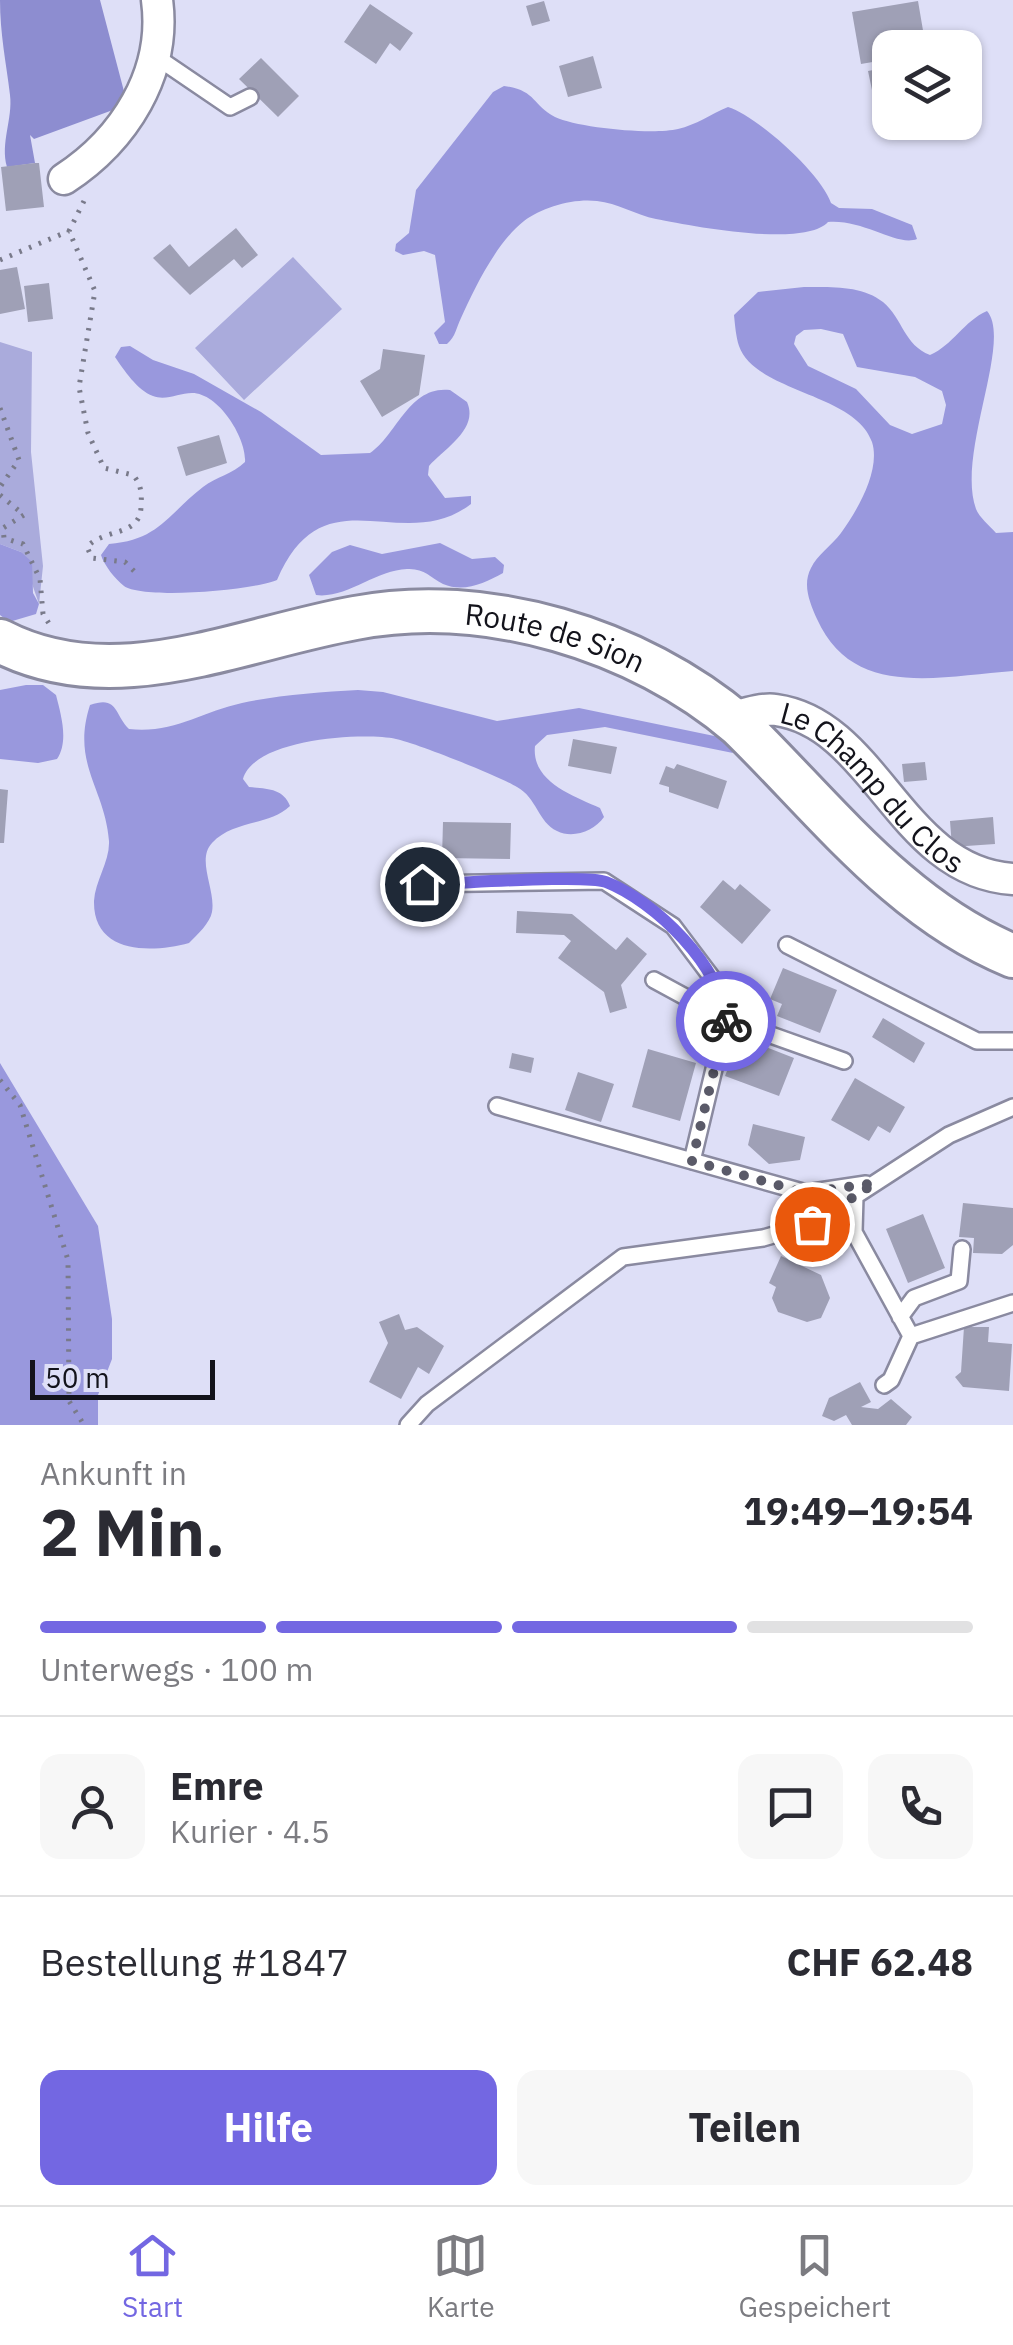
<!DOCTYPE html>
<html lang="de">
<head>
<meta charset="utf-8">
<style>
	:root { --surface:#fff; --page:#f7f7f7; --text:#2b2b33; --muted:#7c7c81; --line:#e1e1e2; --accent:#7367e2 }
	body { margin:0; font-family:"IBM Plex Sans",sans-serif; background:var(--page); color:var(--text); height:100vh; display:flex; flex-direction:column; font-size:38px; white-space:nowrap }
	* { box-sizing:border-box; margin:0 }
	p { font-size:32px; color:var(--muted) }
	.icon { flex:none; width:55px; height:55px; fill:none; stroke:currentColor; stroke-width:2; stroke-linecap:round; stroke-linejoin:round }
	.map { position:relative; height:1425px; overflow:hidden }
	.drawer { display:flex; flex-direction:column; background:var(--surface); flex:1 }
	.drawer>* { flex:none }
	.buttons { position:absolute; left:872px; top:30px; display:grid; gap:20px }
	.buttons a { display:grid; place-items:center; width:110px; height:110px; border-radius:20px; background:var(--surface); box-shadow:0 2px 8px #0004; font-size:50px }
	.scale { position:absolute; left:30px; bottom:25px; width:185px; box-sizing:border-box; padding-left:10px; border:5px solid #13131b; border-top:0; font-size:28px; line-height:35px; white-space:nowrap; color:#13131b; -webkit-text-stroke:8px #dedff7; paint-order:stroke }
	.pin { position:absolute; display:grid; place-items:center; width:85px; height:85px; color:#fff; margin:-42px; border:5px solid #fff; border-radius:50%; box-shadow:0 2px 10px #0007 }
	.courier { position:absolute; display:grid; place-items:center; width:100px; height:100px; margin:-50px; border:8px solid #7367e2; border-radius:50%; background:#fff; color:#222; box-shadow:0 2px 12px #0007 }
	.summary em { font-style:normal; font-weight:800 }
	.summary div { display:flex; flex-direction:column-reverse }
	.summary { display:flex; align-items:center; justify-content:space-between; height:170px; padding:0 40px }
	h1 { font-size:65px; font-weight:800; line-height:75px }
	.bar { display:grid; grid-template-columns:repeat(4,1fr); gap:15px 10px; align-content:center; height:120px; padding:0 40px }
	.bar i { height:12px; border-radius:8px; background:var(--line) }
	.bar .current { background:var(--accent) }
	.bar p { grid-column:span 4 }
	.line { display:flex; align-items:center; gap:25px; padding:0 40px; border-top:2px solid var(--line) }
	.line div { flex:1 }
	.round { display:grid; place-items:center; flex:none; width:105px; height:105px; border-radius:20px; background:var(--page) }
	.button { display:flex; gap:20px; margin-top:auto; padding:20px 40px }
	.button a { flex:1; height:115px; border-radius:20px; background:var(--accent); color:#fff; font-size:40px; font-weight:800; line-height:115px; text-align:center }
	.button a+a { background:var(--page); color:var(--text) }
	.dock { display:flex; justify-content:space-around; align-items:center; height:140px; border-top:2px solid var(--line); background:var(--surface); font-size:28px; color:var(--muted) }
	.dock a { display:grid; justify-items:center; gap:5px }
	.dock .current { color:var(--accent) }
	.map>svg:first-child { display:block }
	.green { fill:#aaabdc }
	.forest { fill:#9998dd; fill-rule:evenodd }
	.water { fill:#8d8dd0 }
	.building { fill:#9fa0b6 }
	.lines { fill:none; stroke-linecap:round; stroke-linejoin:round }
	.service-casing { stroke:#8a8aa0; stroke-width:20 }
	.minor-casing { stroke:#8a8aa0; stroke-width:35 }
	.secondary-casing { stroke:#8a8aa0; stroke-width:48 }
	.path { stroke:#797a8a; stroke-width:5; stroke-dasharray:2.5 8; stroke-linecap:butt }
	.service { stroke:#fff; stroke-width:15 }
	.minor { stroke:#fff; stroke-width:30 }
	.secondary { stroke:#fff; stroke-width:42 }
	.done { stroke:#5a5a68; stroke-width:10; stroke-dasharray:0 18 }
	.route { stroke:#7367e2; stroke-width:12 }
	.labels { text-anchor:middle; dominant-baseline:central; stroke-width:8; stroke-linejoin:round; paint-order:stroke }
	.street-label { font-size:30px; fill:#13131b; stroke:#dedff7 }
</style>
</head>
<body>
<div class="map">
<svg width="1013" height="1425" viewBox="0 0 1013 1425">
	<rect width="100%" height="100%" fill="#dedff7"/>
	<path class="green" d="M293,257L342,309L244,400L195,348Z
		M0,342L32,352L31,452L43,566L39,604L21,552L0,544Z"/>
	<path class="forest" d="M504,86C536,90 532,105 555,117C578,128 653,135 678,129C696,125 711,114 728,107C757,116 821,173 831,203L839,208L872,209L912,225L917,239C897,247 864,219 828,222C804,248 692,226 656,219C636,215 617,203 597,201C574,198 542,207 524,221C497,242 475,287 461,318C456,328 456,336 447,344H439L434,333L445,322L435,255L424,251L403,255L395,251L396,244L409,233L416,190L493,92Z
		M804,287C829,287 862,285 883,302C903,319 904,345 930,355C953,345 964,321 987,311C1013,341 956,454 976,509C979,517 990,526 996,533L1013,532V671C941,676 853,700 817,619C810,603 802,585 811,568C817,555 832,545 841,533C857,511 881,470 872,442C855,393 756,393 739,346C736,337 735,325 734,315L758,292ZM821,329L843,334L857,367L915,377L942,391L946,405L942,424L912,434L890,425L856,389L808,366L794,344L796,336L804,330Z
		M130,346L153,360L194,374L261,412L321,455L370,453C397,435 409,385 450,390L467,402C479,429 445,448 429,466L428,475L445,498L471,496V504C402,557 324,470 277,580C254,590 144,600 124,586C115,579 104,565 101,555L109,544C159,540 167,515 203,487C216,477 233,474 245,462C247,439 219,393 192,393C179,393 166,401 153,396C137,390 124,370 115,357L121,347Z
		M440,543L472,559L495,557L504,565L503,573C485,583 464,593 443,584C430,577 424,568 407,569C376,570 346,599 316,595L309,575L332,552L350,545L382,554Z
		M0,544L21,552L32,562L33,593L39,604L36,614L9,622L0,615Z
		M26,685H43L56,695C61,715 69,741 57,759L38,763L0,759V690Z
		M358,690L383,692L497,721L579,708L724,738L733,753L605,727L547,735L535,746C531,782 574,796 600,808L604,817C594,831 573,839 557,831C538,822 537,798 517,787C501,777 416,743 396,739C361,732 254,739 243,779L249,787C267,789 283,788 290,806C269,826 233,820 212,843C196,860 216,890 212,912C210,923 197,935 189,943C152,953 93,955 94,901C95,881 110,861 109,841C105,788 71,764 90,705C118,695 114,714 129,729C173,734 201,712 242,703C279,695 320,692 358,690Z
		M0,1063L98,1226L112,1319V1359L98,1395V1425H0Z"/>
	<path class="water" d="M0,0H100L126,99L121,107L34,139L30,135L35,163L7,167C0,143 13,119 10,95C6,62 0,34 0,0Z"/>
	<path class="building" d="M544,1L550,21L532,26L526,6Z
		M918,1L926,48H890V59L861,64L852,12Z
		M370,4L413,33L400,51L390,43L376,64L344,42Z
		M593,56L602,88L568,97L559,66Z
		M261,58L299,96L278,117L239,79Z
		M890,67V87L872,90L868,71Z
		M35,163H39L44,207L6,211L1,167Z
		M236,228L258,255L242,268L234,259L190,295L153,258L170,244L189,267Z
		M17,267L25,309L0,314V270Z
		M49,283L53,319L28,322L24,286Z
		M383,349L425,355L419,395L382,417L360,381L380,369Z
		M219,435L227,463L186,476L177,447Z
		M573,739L617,747L611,774L568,766Z
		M925,762L927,780L904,782L902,764Z
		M677,764L727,781L718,809L669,792V787L659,784L666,766L674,769Z
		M0,789L8,790L4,843H0Z
		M993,817L995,844L952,847L950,821Z
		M443,822L511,823L510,859L442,858Z
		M723,880L735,890L740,884L771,910L742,944L700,907Z
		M517,911L572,914L616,950L627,937L647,954L621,985L627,1008L610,1013L604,992L558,958L571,941L564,935L516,933Z
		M783,968L837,990L820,1033L777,1016L782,1004L770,999Z
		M883,1018L925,1043L914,1063L872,1037Z
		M740,1037L794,1058L779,1096L725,1076Z
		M648,1049L696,1063L680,1121L632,1107Z
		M512,1053L534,1058L531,1073L509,1068Z
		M578,1072L614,1084L601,1122L565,1110Z
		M855,1078L905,1107L890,1133L878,1126L869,1141L831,1120Z
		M753,1124L805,1137L800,1160L769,1164L748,1145Z
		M963,1203L1013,1208V1245L1002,1254L973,1253L974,1238L959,1237Z
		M923,1214L945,1268L908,1283L886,1229Z
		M781,1256L821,1275L830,1298L821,1318L807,1322L778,1312L772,1298L776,1287L769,1283Z
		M399,1314L405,1330L417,1327L444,1346L429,1374L418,1367L401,1399L369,1382L388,1343L379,1322Z
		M964,1327H989L988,1342L1012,1344L1009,1391L963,1387L955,1377L961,1372Z
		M860,1382L871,1402L861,1407L878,1409L891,1399L912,1417L906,1425H852L846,1415L834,1421L822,1416L829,1398Z"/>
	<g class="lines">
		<g class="service-casing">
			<path id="service" d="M155,56L230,107L250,97
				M422,884L604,881L673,926L722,991L726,1019L692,1161
				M787,945L977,1041H1013
				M654,980L726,1019L844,1061
				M497,1106L806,1193L866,1184
				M855,1196L854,1232L911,1336L1013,1303
				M900,1317L914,1298L959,1281L962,1249
				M884,1385L891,1380L911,1336
				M408,1425L427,1404L623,1257L763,1238L812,1224L949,1135L1013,1107"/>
		</g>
		<g class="minor-casing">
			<g id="minor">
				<path d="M64,179C124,140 167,73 157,0"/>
				<path id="s1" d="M731,718C745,714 761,708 776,710C876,724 900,872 1013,879"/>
			</g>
		</g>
		<g class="secondary-casing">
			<g id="secondary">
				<path id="s2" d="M0,641C114,700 238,639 355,618C486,593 638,639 739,725C824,808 900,910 1013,956"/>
			</g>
		</g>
		<path class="path" d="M84,201L69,231L95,291L79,387L88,433L104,468L133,475C141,484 142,493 141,506C141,537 104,528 87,547L92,558L125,562L135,572
			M0,260L69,231
			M0,408L19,460L0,487
			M0,495L24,515L3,528L4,538L23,544L40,579L43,614L50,625
			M0,1080L20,1105L68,1260L69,1401L84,1425"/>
		<use href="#service" class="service"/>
		<use href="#minor" class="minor"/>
		<use href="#secondary" class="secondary"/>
	</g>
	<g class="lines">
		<path class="done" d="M726,1021L692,1161L806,1193L875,1183L812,1224"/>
		<path class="route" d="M422,884C454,884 585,874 606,882C655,901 723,968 726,1021"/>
	</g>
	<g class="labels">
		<g class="street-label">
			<text stroke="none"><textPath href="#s2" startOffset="568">Route de Sion</textPath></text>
			<text stroke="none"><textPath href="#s1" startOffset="172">Le Champ du Clos</textPath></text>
		</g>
	</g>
</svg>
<div class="buttons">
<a><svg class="icon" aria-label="layers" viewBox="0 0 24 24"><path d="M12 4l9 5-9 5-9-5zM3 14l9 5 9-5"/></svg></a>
</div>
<div class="scale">50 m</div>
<div class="pin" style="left:812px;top:1224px;background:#ea580c"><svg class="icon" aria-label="bag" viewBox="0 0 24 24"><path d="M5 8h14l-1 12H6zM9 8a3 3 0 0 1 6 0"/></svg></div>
<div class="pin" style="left:422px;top:884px;background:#1f2937"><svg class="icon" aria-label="home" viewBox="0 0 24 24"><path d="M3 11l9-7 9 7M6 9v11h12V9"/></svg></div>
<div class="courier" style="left:726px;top:1021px"><svg class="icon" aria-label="bike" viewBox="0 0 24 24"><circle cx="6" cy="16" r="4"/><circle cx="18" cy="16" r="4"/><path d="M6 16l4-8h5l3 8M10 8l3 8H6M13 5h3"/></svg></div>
</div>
<section class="drawer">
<div class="summary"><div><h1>2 Min.</h1><p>Ankunft in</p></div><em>19:49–19:54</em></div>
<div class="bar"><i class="current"></i><i class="current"></i><i class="current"></i><i></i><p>Unterwegs · 100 m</p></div>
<div class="line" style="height:180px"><a class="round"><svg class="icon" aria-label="person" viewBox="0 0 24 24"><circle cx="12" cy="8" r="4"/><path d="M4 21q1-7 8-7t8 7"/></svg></a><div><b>Emre</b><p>Kurier · 4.5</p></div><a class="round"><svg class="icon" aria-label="chat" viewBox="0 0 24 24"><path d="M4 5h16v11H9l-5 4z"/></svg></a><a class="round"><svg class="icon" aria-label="phone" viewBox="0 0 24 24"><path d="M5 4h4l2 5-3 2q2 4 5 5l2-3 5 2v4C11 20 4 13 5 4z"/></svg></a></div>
<div class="line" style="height:130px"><div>Bestellung #1847</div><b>CHF 62.48</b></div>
<div class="button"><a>Hilfe</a><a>Teilen</a></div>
</section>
<nav class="dock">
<a class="current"><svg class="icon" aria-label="home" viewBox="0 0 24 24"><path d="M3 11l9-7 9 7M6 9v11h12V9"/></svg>Start</a>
<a><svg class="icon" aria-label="map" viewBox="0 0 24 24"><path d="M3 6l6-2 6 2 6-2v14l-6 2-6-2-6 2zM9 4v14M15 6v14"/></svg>Karte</a>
<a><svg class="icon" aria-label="saved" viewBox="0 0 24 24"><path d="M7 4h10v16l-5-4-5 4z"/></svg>Gespeichert</a>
</nav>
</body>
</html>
